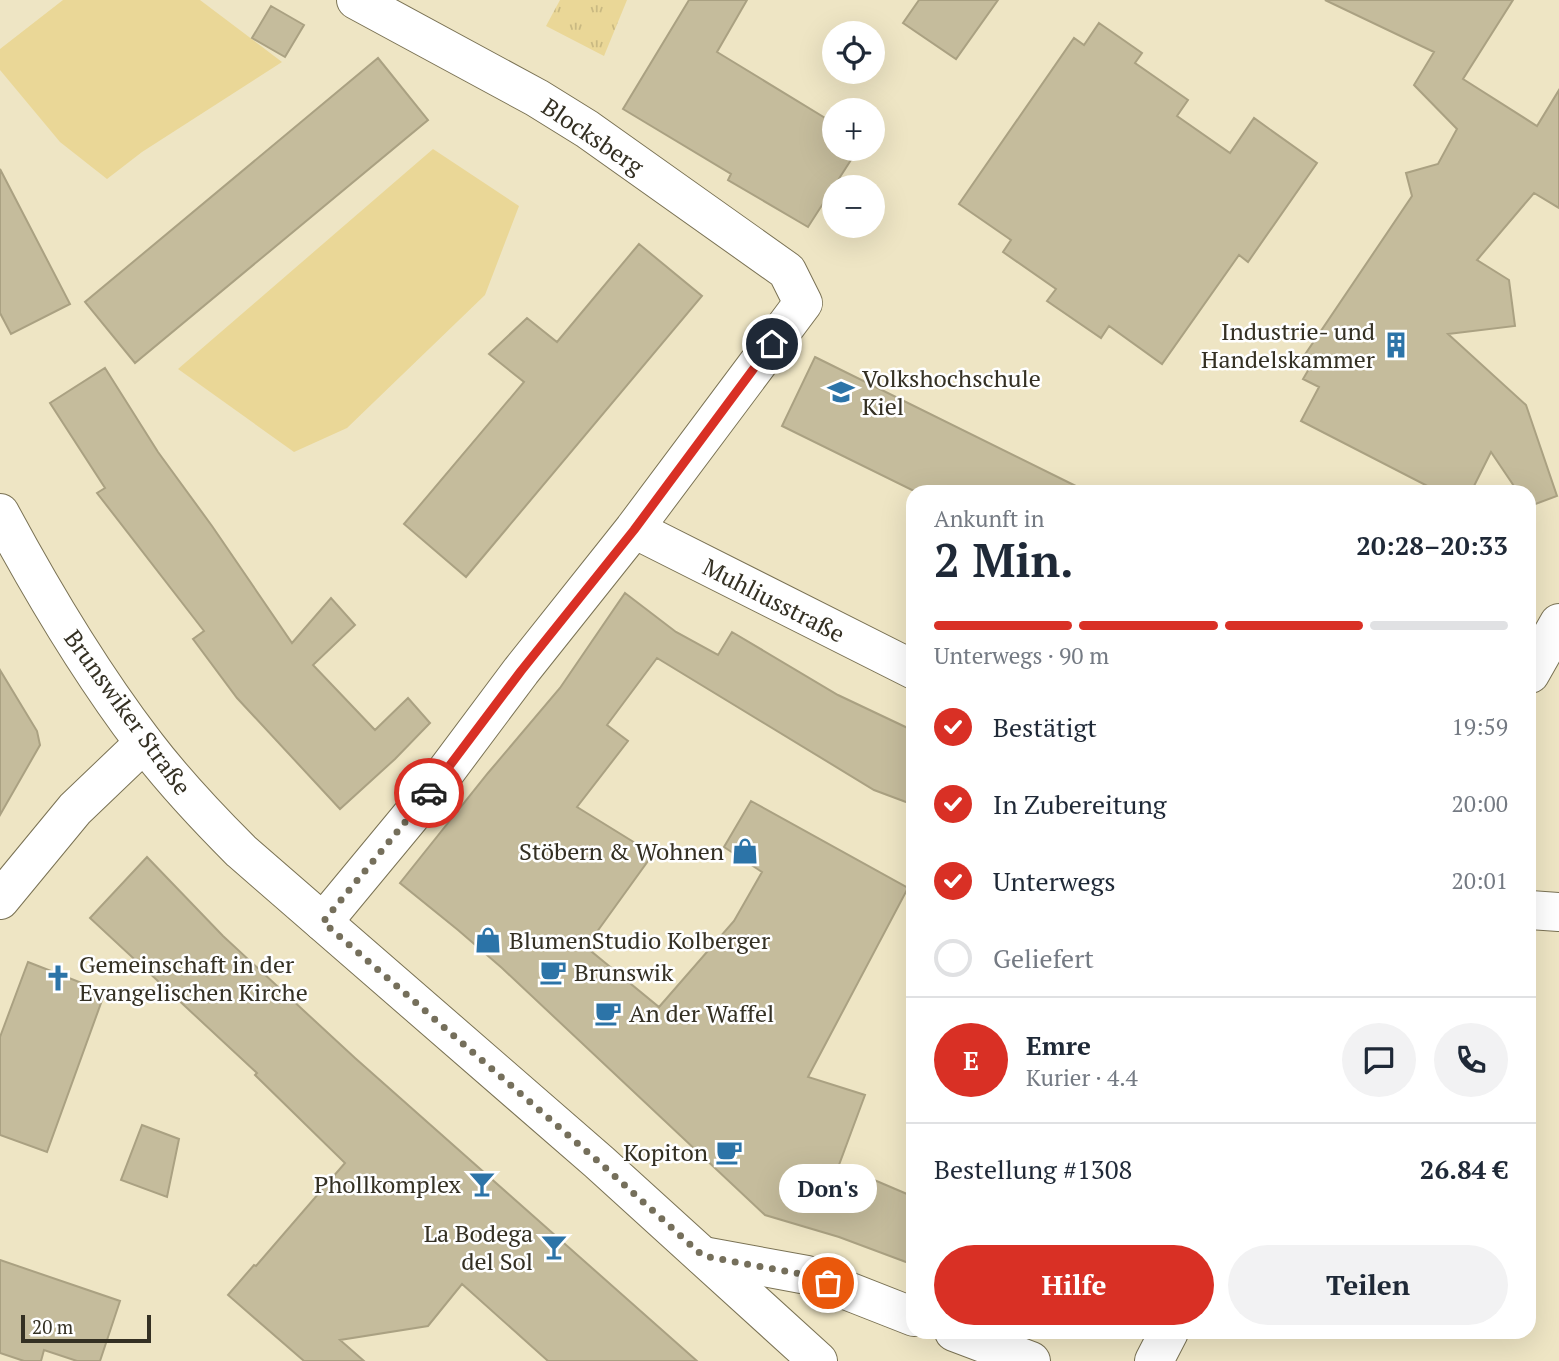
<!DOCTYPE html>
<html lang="de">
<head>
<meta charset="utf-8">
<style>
	:root { --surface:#fff; --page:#f2f2f3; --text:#1f2937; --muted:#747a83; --line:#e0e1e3; --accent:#d93025 }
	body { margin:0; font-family:"PT Serif",serif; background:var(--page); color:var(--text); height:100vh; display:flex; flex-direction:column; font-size:26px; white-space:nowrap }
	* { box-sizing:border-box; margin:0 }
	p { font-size:23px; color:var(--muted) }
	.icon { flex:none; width:38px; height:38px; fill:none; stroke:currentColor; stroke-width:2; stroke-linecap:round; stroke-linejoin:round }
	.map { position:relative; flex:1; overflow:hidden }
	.side { position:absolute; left:906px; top:485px; width:630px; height:854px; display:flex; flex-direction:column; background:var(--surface); border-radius:21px; box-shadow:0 7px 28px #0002 }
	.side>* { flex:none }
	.fabs { position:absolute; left:822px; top:21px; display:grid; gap:14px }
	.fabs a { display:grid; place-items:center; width:63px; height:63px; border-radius:50%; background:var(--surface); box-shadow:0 7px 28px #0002; font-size:35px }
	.scale { position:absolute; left:21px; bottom:18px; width:130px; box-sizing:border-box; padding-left:7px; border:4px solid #343023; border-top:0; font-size:19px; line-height:24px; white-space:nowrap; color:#343023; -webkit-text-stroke:5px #fff; paint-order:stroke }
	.pin { position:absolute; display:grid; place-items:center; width:60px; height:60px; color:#fff; margin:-30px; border:4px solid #fff; border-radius:50%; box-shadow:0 2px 7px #0007 }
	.courier { position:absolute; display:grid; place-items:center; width:70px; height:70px; margin:-35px; border:5px solid #d93025; border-radius:50%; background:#fff; color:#222; box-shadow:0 2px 9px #0007 }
	.bubble { position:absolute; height:49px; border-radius:24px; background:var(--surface); box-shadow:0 7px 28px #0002; font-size:23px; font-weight:600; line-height:49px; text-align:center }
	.overview em { font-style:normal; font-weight:600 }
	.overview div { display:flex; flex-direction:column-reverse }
	.overview { display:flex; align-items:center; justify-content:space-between; height:119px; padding:0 28px }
	h1 { font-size:46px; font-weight:600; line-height:52px }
	.bar { display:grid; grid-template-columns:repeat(4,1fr); gap:10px 7px; align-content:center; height:84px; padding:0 28px }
	.bar i { height:9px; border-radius:5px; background:var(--line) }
	.bar .selected { background:var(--accent) }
	.bar p { grid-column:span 4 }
	.line { display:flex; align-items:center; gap:18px; padding:0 28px; border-top:2px solid var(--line) }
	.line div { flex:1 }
	.round { display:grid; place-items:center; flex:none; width:74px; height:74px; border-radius:37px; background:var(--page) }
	ol { padding:0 28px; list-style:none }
	li { display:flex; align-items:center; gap:21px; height:77px }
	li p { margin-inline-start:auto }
	li .icon { padding:7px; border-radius:50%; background:var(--accent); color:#fff; stroke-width:4 }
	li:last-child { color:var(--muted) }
	li i { width:38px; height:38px; border:4px solid var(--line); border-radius:50% }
	.action { display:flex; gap:14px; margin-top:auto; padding:14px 28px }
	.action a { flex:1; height:80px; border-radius:42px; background:var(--accent); color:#fff; font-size:28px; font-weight:600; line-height:80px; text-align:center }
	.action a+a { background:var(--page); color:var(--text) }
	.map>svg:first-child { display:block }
	.grass { fill:#ead797 }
	.park { fill:url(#park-tufts) }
	.building { fill:#c5bc9c; stroke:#aaa182; stroke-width:2 }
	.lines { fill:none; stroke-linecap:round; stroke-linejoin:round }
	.street-casing { stroke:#7a7254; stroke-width:40 }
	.secondary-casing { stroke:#7a7254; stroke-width:40 }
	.street { stroke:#fff; stroke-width:38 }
	.secondary { stroke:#fff; stroke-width:38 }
	.done { stroke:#756f5b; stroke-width:7; stroke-dasharray:0 12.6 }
	.route { stroke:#d93025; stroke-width:9 }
	.labels { text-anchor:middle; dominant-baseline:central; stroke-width:5; stroke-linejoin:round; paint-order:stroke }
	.street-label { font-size:24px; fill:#343023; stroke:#fff }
	.poi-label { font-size:24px; fill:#343023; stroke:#fff; text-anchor:end }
</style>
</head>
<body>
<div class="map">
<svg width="1559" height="1361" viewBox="0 0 1559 1361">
	<defs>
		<pattern id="park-tufts" width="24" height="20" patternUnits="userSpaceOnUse" patternTransform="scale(1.75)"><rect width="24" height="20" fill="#ead797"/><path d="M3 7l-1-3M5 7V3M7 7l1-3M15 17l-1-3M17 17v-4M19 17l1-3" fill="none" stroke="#c9b982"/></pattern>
	</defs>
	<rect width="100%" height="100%" fill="#eee5c4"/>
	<path class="grass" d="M63,0H200L282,62L142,152L107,179L60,142L0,70V49Z
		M433,149L519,206L485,295L347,428L294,452L178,369Z"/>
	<path class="park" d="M560,0H627L604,56L546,26Z"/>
	<path class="building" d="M689,0H747L717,52L835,124V149H858L808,227L728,180L731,174L623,109Z
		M919,0H998L956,59L903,23Z
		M1325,0H1513L1463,79L1537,126L1559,90V208L1534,193L1477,260L1509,280L1515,326L1448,334L1526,405L1557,496L1530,506V492H1518L1491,452L1471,492H1439L1301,421L1319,387L1303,379L1313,362L1302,359L1412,196L1406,173L1438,164L1457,129L1414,85L1434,52Z
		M271,6L304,25L285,57L252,38Z
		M1099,23L1142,53L1135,63L1188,100L1177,116L1230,153L1254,118L1317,163L1248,262L1239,255L1162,364L1109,326L1101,338L1047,301L1056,289L1003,252L1011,240L959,204L1074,38L1084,45Z
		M378,58L428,120L135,363L85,302Z
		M0,169L70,304L11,334L0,313Z
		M639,244L702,296L466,577L404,524L524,382L489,354L527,318L557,342Z
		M815,357L1088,492H916L782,426Z
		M105,368L158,452L212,526L292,643L331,598L355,625L313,665L375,730L408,698L430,723L395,759L340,809L237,698L193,639L204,631L97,493L105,488L50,403Z
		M625,593L676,632L718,655L732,632L838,695L914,731V805L874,790L657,658L607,725L628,741L577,807L653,854L586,947L659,1007L734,921L762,872L724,847L751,801L908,888L808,1077L865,1095L839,1165L914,1197V1265L839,1237L765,1215L502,968L458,930L400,883L488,773L560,688Z
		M0,670L37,731L40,745L0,815Z
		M147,857L223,936L355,1058L697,1361H548L462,1284L428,1326L340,1340L364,1361H304L228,1295L254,1265L256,1266L345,1163L255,1075L257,1073L90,918Z
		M28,962L105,992L47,1152L0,1135V1037Z
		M142,1125L179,1139L167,1197L121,1180Z
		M0,1260L120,1301L100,1361H77L44,1350L41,1361H24L0,1353Z"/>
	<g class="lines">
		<g class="street-casing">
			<path id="street" d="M634,529L914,670
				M0,900L75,809L144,743
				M1530,910L1559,912
				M323,922L429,794L521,671L634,529L803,303L787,271L587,129L537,98L356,0
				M703,1256L807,1275L914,1317
				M954,1332L1031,1361"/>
		</g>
		<g class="secondary-casing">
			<path id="secondary" d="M0,513C43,593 90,672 145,744C174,782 207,817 241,851L599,1162L818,1361
				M1530,674L1559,623
				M1154,1361L1169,1332"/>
		</g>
		<use href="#street" class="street"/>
		<use href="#secondary" class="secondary"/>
	</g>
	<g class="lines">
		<path class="done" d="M429,793L323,922L599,1162L703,1256L807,1275L828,1283"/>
		<path class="route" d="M429,793L521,671L634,530L772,344"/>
	</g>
	<defs>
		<g id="building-bare" transform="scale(2.1)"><path d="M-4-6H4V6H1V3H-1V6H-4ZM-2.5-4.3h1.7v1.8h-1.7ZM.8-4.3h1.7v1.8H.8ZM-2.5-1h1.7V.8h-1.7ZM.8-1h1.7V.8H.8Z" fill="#2c74a8" stroke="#fff" stroke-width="2.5" paint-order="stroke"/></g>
		<g id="university-bare" transform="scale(2.1)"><path d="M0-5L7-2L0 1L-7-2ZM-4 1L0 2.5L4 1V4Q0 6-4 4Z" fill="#2c74a8" stroke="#fff" stroke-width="2.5" paint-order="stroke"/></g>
		<g id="shop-bare" transform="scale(2.1)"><path d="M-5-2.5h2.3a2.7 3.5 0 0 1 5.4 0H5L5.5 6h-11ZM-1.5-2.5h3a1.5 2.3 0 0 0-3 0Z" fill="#2c74a8" stroke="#fff" stroke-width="2.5" paint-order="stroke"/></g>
		<g id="cafe-bare" transform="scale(2.1)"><path d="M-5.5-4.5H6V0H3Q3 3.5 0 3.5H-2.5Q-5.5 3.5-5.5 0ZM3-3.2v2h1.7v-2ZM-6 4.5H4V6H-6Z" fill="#2c74a8" stroke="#fff" stroke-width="2.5" paint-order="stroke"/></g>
		<g id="church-bare" transform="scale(2.1)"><path d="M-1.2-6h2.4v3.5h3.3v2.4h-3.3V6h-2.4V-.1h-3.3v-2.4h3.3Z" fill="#2c74a8" stroke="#fff" stroke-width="2.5" paint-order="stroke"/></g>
		<g id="bar-bare" transform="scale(2.1)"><path d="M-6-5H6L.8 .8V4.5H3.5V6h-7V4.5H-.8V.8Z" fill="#2c74a8" stroke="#fff" stroke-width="2.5" paint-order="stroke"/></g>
	</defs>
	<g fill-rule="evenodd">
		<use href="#building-bare" x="1396" y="345"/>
		<use href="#university-bare" x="841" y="392"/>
		<use href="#shop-bare" x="745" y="851"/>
		<use href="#shop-bare" x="488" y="940"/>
		<use href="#cafe-bare" x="553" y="972"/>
		<use href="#church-bare" x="58" y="978"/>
		<use href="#cafe-bare" x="608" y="1013"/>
		<use href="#cafe-bare" x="729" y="1152"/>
		<use href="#bar-bare" x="482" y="1184"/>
		<use href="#bar-bare" x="554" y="1247"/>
	</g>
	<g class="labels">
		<g class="street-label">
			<text transform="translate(593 136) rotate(34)">Blocksberg</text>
			<text transform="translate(774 600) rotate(27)">Muhliusstraße</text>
			<text transform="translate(128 712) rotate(54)">Brunswiker Straße</text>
		</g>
		<g class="poi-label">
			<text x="1375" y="331">Industrie- und<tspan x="1375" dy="28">Handelskammer</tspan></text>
			<text x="862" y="378" text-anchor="start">Volkshochschule<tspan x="862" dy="28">Kiel</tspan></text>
			<text x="724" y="851">Stöbern &amp; Wohnen</text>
			<text x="509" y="940" text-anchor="start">BlumenStudio Kolberger</text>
			<text x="79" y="964" text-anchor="start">Gemeinschaft in der<tspan x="79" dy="28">Evangelischen Kirche</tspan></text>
			<text x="574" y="972" text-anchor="start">Brunswik</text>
			<text x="629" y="1013" text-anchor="start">An der Waffel</text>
			<text x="708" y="1152">Kopiton</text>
			<text x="461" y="1184">Phollkomplex</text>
			<text x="533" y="1233">La Bodega<tspan x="533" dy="28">del Sol</tspan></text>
		</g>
	</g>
</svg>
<div class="fabs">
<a><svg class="icon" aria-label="locate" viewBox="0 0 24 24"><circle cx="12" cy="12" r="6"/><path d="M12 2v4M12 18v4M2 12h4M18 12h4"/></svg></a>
<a>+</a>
<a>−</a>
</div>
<div class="scale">20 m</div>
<div class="pin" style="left:828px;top:1283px;background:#ea580c"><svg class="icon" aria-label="bag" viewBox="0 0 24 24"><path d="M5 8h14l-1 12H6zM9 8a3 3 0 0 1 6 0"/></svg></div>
<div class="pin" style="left:772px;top:344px;background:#1f2937"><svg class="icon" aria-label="home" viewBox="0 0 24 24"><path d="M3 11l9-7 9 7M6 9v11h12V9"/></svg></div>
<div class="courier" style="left:429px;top:793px"><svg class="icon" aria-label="car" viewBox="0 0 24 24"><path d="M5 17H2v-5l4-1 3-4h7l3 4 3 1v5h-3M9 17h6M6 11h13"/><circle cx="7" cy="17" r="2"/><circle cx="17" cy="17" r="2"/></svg></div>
<div class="bubble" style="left:779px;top:1164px;width:98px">Don's</div>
<section class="side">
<div class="overview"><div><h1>2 Min.</h1><p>Ankunft in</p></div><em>20:28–20:33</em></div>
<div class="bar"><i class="selected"></i><i class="selected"></i><i class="selected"></i><i></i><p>Unterwegs · 90 m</p></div>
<ol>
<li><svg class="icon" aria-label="check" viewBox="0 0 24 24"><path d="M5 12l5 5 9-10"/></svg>Bestätigt<p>19:59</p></li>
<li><svg class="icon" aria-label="check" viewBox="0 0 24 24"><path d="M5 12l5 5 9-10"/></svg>In Zubereitung<p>20:00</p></li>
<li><svg class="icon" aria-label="check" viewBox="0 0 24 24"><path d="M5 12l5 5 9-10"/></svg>Unterwegs<p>20:01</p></li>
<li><i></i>Geliefert</li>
</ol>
<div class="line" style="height:126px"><b class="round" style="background:var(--accent);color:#fff">E</b><div><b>Emre</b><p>Kurier · 4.4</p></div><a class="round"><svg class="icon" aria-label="chat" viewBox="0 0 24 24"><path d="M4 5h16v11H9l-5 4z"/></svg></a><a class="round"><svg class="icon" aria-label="phone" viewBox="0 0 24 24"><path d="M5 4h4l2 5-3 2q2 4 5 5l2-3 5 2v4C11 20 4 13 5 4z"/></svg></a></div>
<div class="line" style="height:91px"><div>Bestellung #1308</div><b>26.84 €</b></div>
<div class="action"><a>Hilfe</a><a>Teilen</a></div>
</section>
</div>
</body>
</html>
